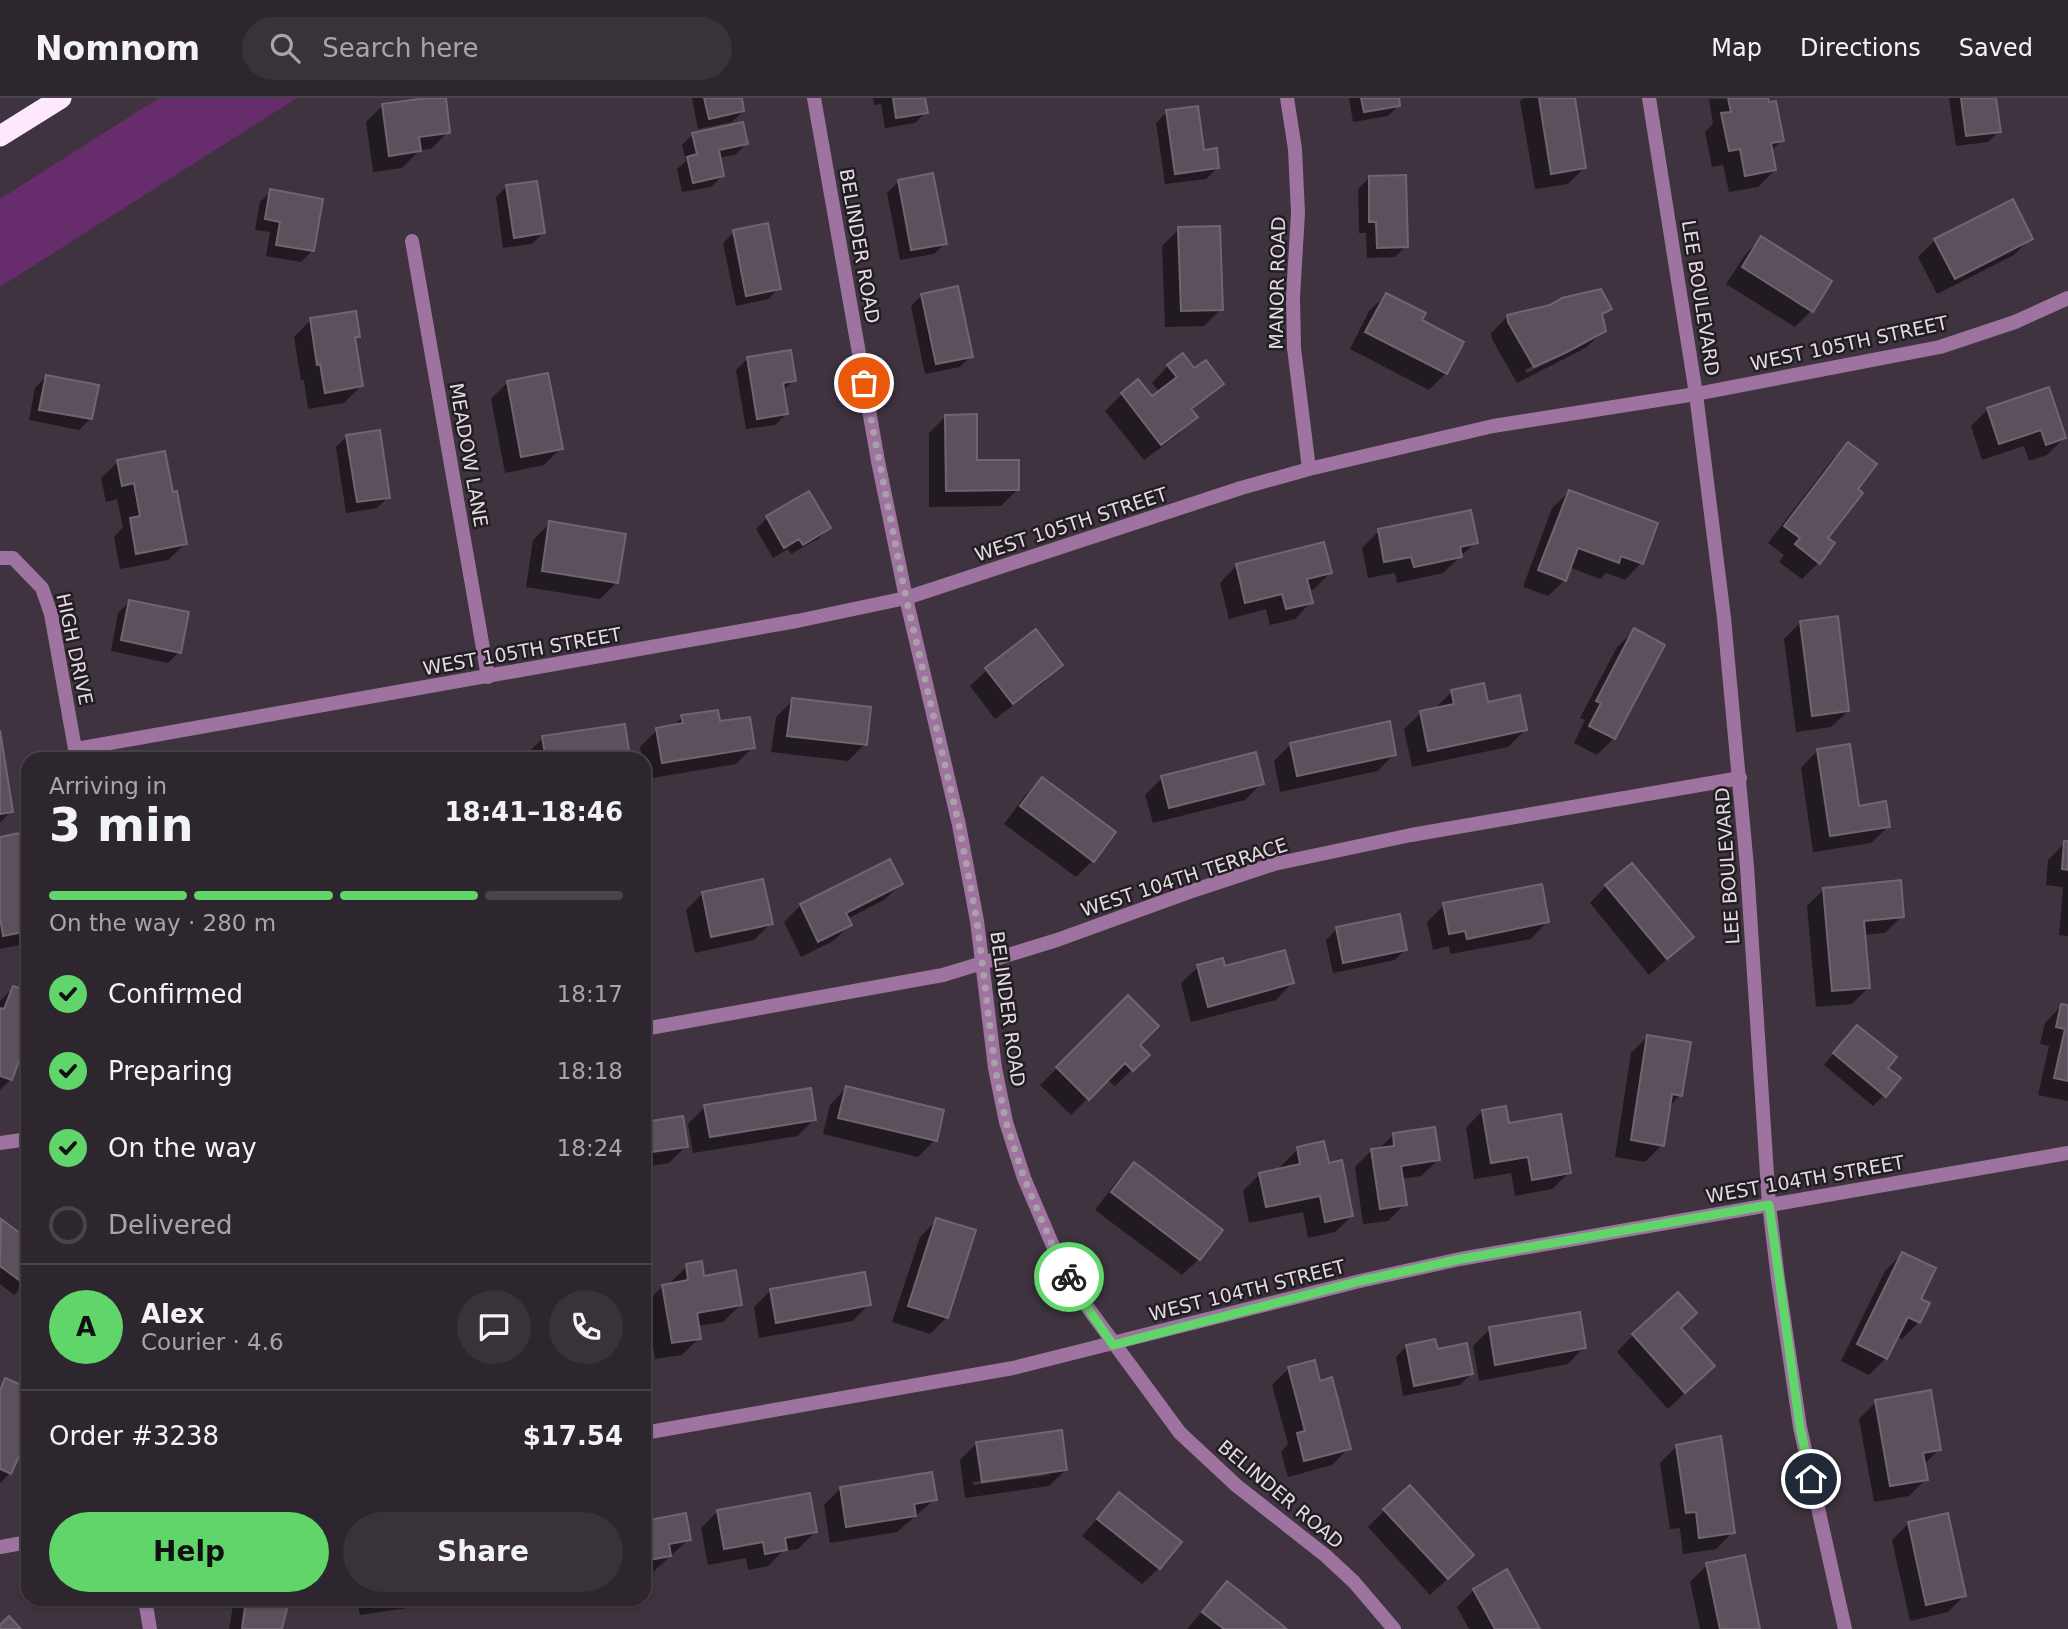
<!DOCTYPE html>
<html lang="en">
<head>
<meta charset="utf-8">
<style>
	:root { --surface:#2e262e; --page:#3a323a; --text:#f1f3f6; --muted:#a7a5aa; --line:#49434a; --accent:#60d56a }
	body { margin:0; font-family:"DejaVu Sans",sans-serif; background:var(--page); color:var(--text); height:100vh; display:flex; flex-direction:column; font-size:26px; white-space:nowrap }
	* { box-sizing:border-box; margin:0 }
	p { font-size:23px; color:var(--muted) }
	.icon { flex:none; width:38px; height:38px; fill:none; stroke:currentColor; stroke-width:2; stroke-linecap:round; stroke-linejoin:round }
	.map { position:relative; flex:1; overflow:hidden }
	.side { position:absolute; left:21px; top:654px; width:630px; height:854px; display:flex; flex-direction:column; background:var(--surface); border-radius:21px; box-shadow:0 2px 5px #0004,0 0 0 2px var(--line) }
	.side>* { flex:none }
	.pin { position:absolute; display:grid; place-items:center; width:60px; height:60px; color:#fff; margin:-30px; border:4px solid #fff; border-radius:50%; box-shadow:0 2px 7px #0007 }
	.courier { position:absolute; display:grid; place-items:center; width:70px; height:70px; margin:-35px; border:5px solid #60d56a; border-radius:50%; background:#fff; color:#222; box-shadow:0 2px 9px #0007 }
	.overview em { font-style:normal; font-weight:800 }
	.overview div { display:flex; flex-direction:column-reverse }
	.overview { display:flex; align-items:center; justify-content:space-between; height:119px; padding:0 28px }
	h1 { font-size:46px; font-weight:800; line-height:52px }
	.bar { display:grid; grid-template-columns:repeat(4,1fr); gap:10px 7px; align-content:center; height:84px; padding:0 28px }
	.bar i { height:9px; border-radius:5px; background:var(--line) }
	.bar .selected { background:var(--accent) }
	.bar p { grid-column:span 4 }
	.line { display:flex; align-items:center; gap:18px; padding:0 28px; border-top:2px solid var(--line) }
	.line div { flex:1 }
	.round { display:grid; place-items:center; flex:none; width:74px; height:74px; border-radius:37px; background:var(--page) }
	ol { padding:0 28px; list-style:none }
	li { display:flex; align-items:center; gap:21px; height:77px }
	li p { margin-inline-start:auto }
	li .icon { padding:7px; border-radius:50%; background:var(--accent); color:#111; stroke-width:4 }
	li:last-child { color:var(--muted) }
	li i { width:38px; height:38px; border:4px solid var(--line); border-radius:50% }
	.cta { display:flex; gap:14px; margin-top:auto; padding:14px 28px }
	.cta a { flex:1; height:80px; border-radius:42px; background:var(--accent); color:#111; font-size:28px; font-weight:800; line-height:80px; text-align:center }
	.cta a+a { background:var(--page); color:var(--text) }
	header { display:flex; align-items:center; gap:42px; box-sizing:border-box; height:98px; padding:0 35px; background:var(--surface); border-bottom:2px solid var(--line) }
	header strong { font-size:33px }
	nav { display:flex; gap:38px; margin-inline-start:auto; font-size:24px }
	.search { width:490px; height:63px; background:var(--page); display:flex; align-items:center; gap:18px; box-sizing:border-box; padding:0 24px; border-radius:38px; color:var(--muted); font-size:26px }
	.map>svg:first-child { display:block }
	.green { fill:#672c6b }
	.shadow { fill:#0007; fill-rule:evenodd }
	.building { fill:#5c505c; stroke:#706471; stroke-width:2 }
	.lines { fill:none; stroke-linecap:round; stroke-linejoin:round }
	.minor { stroke:#9e73a0; stroke-width:14 }
	.tertiary { stroke:#9e73a0; stroke-width:14 }
	.motorway { stroke:#fde8fe; stroke-width:21 }
	.done { stroke:#a9a0a9; stroke-width:7; stroke-dasharray:0 12.6 }
	.route { stroke:#60d56a; stroke-width:9 }
	.labels { text-anchor:middle; dominant-baseline:central; stroke-width:5; stroke-linejoin:round; paint-order:stroke }
	.street-label { font-size:19px; fill:#e2dbe2; stroke:#221d22 }
</style>
</head>
<body>
<header>
<strong>Nomnom</strong>
<div class="search"><svg class="icon" aria-label="search" viewBox="0 0 24 24"><circle cx="10" cy="10" r="6"/><path d="M15 15l6 6"/></svg>Search here</div>
<nav><a>Map</a><a>Directions</a><a>Saved</a></nav>
</header>
<div class="map">
<svg width="2068" height="1531" viewBox="0 0 2068 1531">
	<rect width="100%" height="100%" fill="#3e333e"/>
	<path class="green" d="M159,0H297L0,189V101Z"/>
	<path class="shadow" d="M444,0L448,34L431,51L420,52L402,70L373,74L366,24L383,7Z
		M692,0H740L743,13L732,24L698,31Z
		M873,0H924L926,14L915,25L885,30L881,6L874,7Z
		M1349,0H1397L1399,7L1388,18L1353,24Z
		M1524,0H1573L1585,69L1568,86L1535,91L1520,3Z
		M1766,0L1782,42L1771,53L1775,72L1758,89L1729,94L1723,67L1712,69L1705,34L1713,26L1709,1Z
		M1949,0H1998L1995,3L1999,33L1988,44L1956,48Z
		M1167,14L1217,70L1206,81L1165,86L1156,25Z
		M693,36L746,46L735,57L718,60L722,78L711,89L682,94L677,71L686,63L682,47Z
		M1369,80L1406,148L1395,159L1367,160L1366,135H1359L1358,91Z
		M898,84L945,145L934,156L900,162L887,95Z
		M507,88L543,135L532,146L503,150L496,99Z
		M271,93L312,153L301,164L266,158L270,134L255,132L260,104Z
		M1179,131L1221,211L1204,228L1165,229L1162,148Z
		M734,134L779,190L768,201L736,208L723,145Z
		M1761,140L1811,213L1795,229L1726,186L1745,157Z
		M2031,140L2014,157L1937,196L1918,159L1935,142Z
		M922,197L971,258L960,269L925,276L911,208Z
		M1386,197L1420,223L1446,275L1429,292L1350,251L1369,213Z
		M1610,211L1601,219L1604,232L1587,249L1517,285L1492,241L1491,235L1508,218ZM1588,240V244L1527,275L1525,272Z
		M311,222L358,238L354,242L361,288L344,305L308,311L304,282H301L294,239Z
		M747,261L794,282L783,293L786,316L775,327L746,331L736,272Z
		M1168,268L1194,273L1222,285L1191,313L1195,319L1179,336L1144,362L1105,313L1122,296L1152,301L1160,295L1152,285Z
		M46,279L90,321L79,332L29,322L35,290Z
		M508,284L561,350L544,367L505,375L491,301Z
		M1988,311L2064,340L2047,357L2029,363L2024,348L1982,362L1971,328Z
		M946,318L975,364L1017,392L1001,408L929,409V335Z
		M347,338L388,399L377,410L346,415L336,349Z
		M1848,346L1855,391L1826,441L1819,464L1802,481L1779,464L1784,457L1768,445L1831,363Z
		M118,364L185,446L168,462L120,471L114,439L123,429L117,401L106,404L101,380Z
		M1569,394L1641,465L1625,482L1606,475L1600,481L1569,469L1565,482L1548,498L1523,489L1552,410Z
		M809,396L829,430L818,441L791,456L788,451L773,460L756,431L767,420Z
		M550,425L617,484L600,501L526,489L533,442Z
		M1379,433L1476,444L1443,475L1397,485L1395,475L1368,480L1362,450Z
		M1236,468L1330,475L1314,491L1308,493L1311,504L1295,521L1270,527L1266,511L1229,521L1220,485Z
		M129,504L179,554L168,565L111,553L118,515Z
		M1801,524L1848,613L1831,629L1796,634L1784,541Z
		M1634,533L1614,640L1597,657L1574,645L1585,622L1580,620L1617,549Z
		M1061,567L1044,584L995,621L970,588L987,572Z
		M1452,594L1486,606L1525,632L1508,649L1412,669L1404,631L1421,615L1435,610Z
		M793,602L865,646L848,663L771,654L776,619Z
		M682,619L718,626L753,649L736,666L646,681L640,649L657,632L672,629Z
		M543,640L628,660L627,662H527L526,657Z
		M0,643L11,713L0,725Z
		M1291,646L1394,656L1378,673L1280,694L1274,663Z
		M1817,653L1858,710L1888,729L1871,745L1813,754L1801,670Z
		M1162,680L1262,685L1245,702L1153,725L1145,697Z
		M1042,681L1092,763L1076,779L1004,726L1025,698Z
		M0,740L28,789V838L19,847L0,851Z
		M2065,745H2068V838L2059,837L2063,789L2046,787L2048,762Z
		M901,786L884,802L847,821L850,827L833,843L801,859L784,824L801,807Z
		M1606,788L1692,839L1649,877L1590,805Z
		M1824,791L1902,818L1885,835L1864,837L1869,889L1852,906L1816,909L1807,808Z
		M703,795L771,825L754,842L695,855L686,812Z
		M1444,807L1547,824L1531,841L1450,856L1449,848L1433,852L1427,824Z
		M1337,831L1406,851L1395,862L1333,875L1326,842Z
		M1198,869L1224,870L1292,885L1276,902L1191,924L1181,885Z
		M13,890L28,895V933L11,981L0,992V903Z
		M1128,899L1138,947L1147,957L1115,988L1107,981L1071,1017L1040,987Z
		M2061,908L2068,909V1003L2038,997L2049,948L2040,946L2045,925Z
		M1648,938L1680,997L1669,1009L1662,1047L1645,1064L1615,1059L1631,955Z
		M1847,940L1886,970L1884,997L1873,1008L1824,967Z
		M846,990L935,1042L918,1059L823,1036L830,1007Z
		M705,1009L814,1021L798,1038L693,1055L688,1026Z
		M1482,1013L1507,1027L1569,1075L1552,1091L1515,1098L1511,1075L1474,1081L1466,1030Z
		M644,1026L686,1048L669,1065L644,1069Z
		M1393,1037L1438,1062L1421,1078L1401,1081L1405,1106L1388,1123L1363,1126L1355,1069L1372,1052L1379,1051Z
		M1298,1051L1327,1067L1352,1118L1335,1134L1308,1140L1303,1114L1249,1125L1243,1093L1260,1076L1282,1072L1281,1068Z
		M1134,1066L1199,1161L1182,1177L1095,1112L1117,1083Z
		M937,1122L947,1219L930,1236L892,1224L920,1139Z
		M1,1123L28,1143V1182L14,1197L0,1186Z
		M1902,1156L1919,1202V1224L1902,1241L1896,1238L1886,1260L1869,1277L1841,1263L1885,1173Z
		M687,1168L740,1207L723,1224L697,1228L699,1240L682,1257L655,1261L646,1205L663,1188L670,1187V1185Z
		M771,1192L869,1206L853,1223L759,1240L754,1209Z
		M1679,1230L1713,1268L1668,1311L1617,1254L1633,1237Z
		M1490,1231L1584,1249L1568,1266L1479,1283L1473,1248Z
		M1407,1248L1436,1253L1471,1276L1460,1287L1403,1298L1396,1259Z
		M1289,1270L1319,1285L1349,1350L1332,1367L1288,1379L1281,1354L1288,1346L1272,1287Z
		M6,1282L28,1292V1335L10,1375L0,1385V1288Z
		M1876,1304L1939,1351L1924,1367L1926,1381L1909,1398L1874,1404L1859,1321Z
		M977,1345L1066,1372L1049,1388L965,1400L960,1362ZM1049,1373V1377L973,1387V1384Z
		M1677,1348L1733,1434L1716,1451L1683,1456L1680,1430L1670,1431L1660,1365Z
		M841,1390L935,1401L897,1434L830,1445L824,1407Z
		M1119,1396L1159,1470L1142,1486L1082,1438Z
		M1385,1412L1455,1474L1430,1497L1368,1429Z
		M718,1413L815,1434L798,1451L783,1453L768,1468L748,1472L746,1460L708,1467L701,1430Z
		M644,1425L689,1441L653,1474L644,1476Z
		M1908,1426L1965,1497L1948,1514L1910,1523L1892,1442Z
		M1707,1467L1759,1531H1700L1690,1484Z
		M1227,1485L1284,1531H1187Z
		M1474,1492L1538,1531H1469L1457,1509Z
		M234,1502H287L281,1531H229Z
		M357,1502H438L434,1506L360,1517Z
		M538,1502H560L539,1506Z"/>
	<path class="building" d="M426,0H446L450,35L419,39L421,53L389,58L382,6Z
		M704,0H742L744,13L709,21Z
		M893,0H925L928,15L896,20Z
		M1361,0H1399L1400,8L1364,14Z
		M1539,0H1575L1586,70L1551,76Z
		M1728,0H1768L1769,4L1776,3L1784,43L1771,45L1776,72L1745,78L1740,51L1729,53L1721,15L1731,14Z
		M1961,0H1996L2001,34L1966,38Z
		M1198,8L1204,52L1217,50L1219,70L1175,76L1166,12Z
		M743,24L748,46L719,52L724,78L693,85L687,59L697,56L692,35Z
		M933,75L947,146L911,152L898,82Z
		M1406,77L1408,149L1377,150L1376,124H1369V78Z
		M537,83L545,135L514,140L506,87Z
		M270,91L323,101L314,153L276,147L280,124L265,121Z
		M2013,101L2033,141L1955,181L1934,141Z
		M768,125L781,191L746,198L733,132Z
		M1220,128L1223,212L1181,213L1178,129Z
		M1761,138L1832,183L1813,214L1742,169Z
		M958,188L973,259L936,266L921,196Z
		M1601,191L1612,211L1602,216L1606,233L1565,255L1534,269L1508,224L1507,217L1550,207L1562,200Z
		M1386,195L1426,215L1422,222L1464,244L1447,276L1365,234Z
		M356,213L360,239H355L363,288L325,295L320,266L317,267L310,220Z
		M791,252L796,283L783,285L788,316L757,321L747,259Z
		M1183,255L1194,270L1206,262L1224,286L1191,311L1198,319L1161,347L1121,295L1138,281L1152,298L1177,279L1167,267Z
		M548,275L563,351L521,359L507,283Z
		M46,277L99,287L92,321L39,312Z
		M2049,289L2066,340L2046,347L2041,332L1999,346L1987,310Z
		M977,316V362H1019V392L946,393L945,317Z
		M380,332L390,400L357,404L346,337Z
		M1848,344L1877,366L1858,391L1863,395L1828,440L1835,445L1820,466L1795,446L1800,440L1784,428Z
		M165,353L173,394L177,393L187,446L136,456L130,420L140,418L134,385L122,388L117,362Z
		M1569,392L1658,425L1643,466L1621,458L1619,465L1578,450L1566,483L1538,472Z
		M809,393L831,430L803,447L799,441L784,450L766,418Z
		M1471,412L1478,445L1460,449L1462,459L1414,469L1411,459L1384,464L1378,431Z
		M549,423L626,436L618,485L542,473Z
		M1324,444L1332,475L1307,481L1313,505L1286,511L1282,496L1245,505L1236,466Z
		M129,502L189,514L181,555L121,542Z
		M1838,518L1849,613L1812,618L1800,523Z
		M1634,530L1665,547L1615,641L1589,628L1601,605L1596,603Z
		M1036,531L1063,567L1013,606L985,570Z
		M1484,585L1488,604L1520,597L1527,632L1428,653L1420,613L1454,606L1451,592Z
		M792,600L871,609L867,647L787,638Z
		M718,612L720,623L750,619L755,650L662,665L656,630L683,625L681,617Z
		M1390,623L1396,657L1297,678L1290,645Z
		M625,626L630,660L546,662L542,638Z
		M0,632L13,714L0,716Z
		M1850,646L1859,708L1886,703L1890,729L1830,738L1817,651Z
		M1256,654L1264,686L1169,710L1161,678Z
		M1042,679L1116,734L1094,764L1020,708Z
		M20,735L28,779V833L3,838L0,819V739Z
		M2064,743H2068V772L2062,771Z
		M890,761L903,786L846,815L852,827L818,844L800,806Z
		M1632,765L1694,839L1667,861L1605,787Z
		M763,781L773,826L711,839L702,794Z
		M1901,782L1904,819L1864,823L1870,890L1832,893L1823,790Z
		M1542,786L1549,824L1467,841L1465,833L1449,836L1443,805Z
		M646,802L652,832L644,834V803Z
		M1400,816L1407,852L1343,865L1336,829Z
		M1285,852L1294,885L1208,909L1197,867L1223,860L1225,868Z
		M13,888L28,893V938L12,982L0,978V910L4,911Z
		M1128,897L1159,928L1140,947L1150,957L1133,973L1125,965L1089,1002L1056,969Z
		M2061,906L2068,907V983L2054,980L2065,931L2056,929Z
		M1857,927L1897,959L1888,970L1901,980L1886,999L1833,955Z
		M1647,937L1691,944L1682,998L1672,996L1664,1048L1631,1042Z
		M846,988L944,1012L937,1043L838,1020Z
		M811,990L816,1022L710,1039L704,1007Z
		M1506,1008L1509,1025L1561,1016L1571,1075L1532,1082L1528,1059L1491,1065L1482,1012Z
		M683,1018L688,1049L644,1055V1024Z
		M1435,1029L1440,1062L1401,1068L1407,1107L1380,1111L1371,1051L1394,1048L1393,1035Z
		M1324,1043L1329,1065L1342,1062L1353,1118L1325,1124L1320,1098L1266,1109L1259,1075L1300,1066L1297,1049Z
		M1134,1064L1223,1132L1200,1162L1111,1094Z
		M936,1120L976,1132L948,1220L908,1208Z
		M1,1121L28,1141L26,1187L0,1168Z
		M1902,1154L1936,1170L1921,1201L1930,1205L1920,1225L1908,1219L1887,1261L1857,1246Z
		M702,1163L704,1178L736,1172L742,1207L697,1215L701,1241L672,1245L662,1187L688,1182L686,1166Z
		M865,1174L871,1207L776,1225L770,1191Z
		M1678,1194L1697,1215L1681,1230L1715,1268L1685,1295L1632,1236Z
		M1580,1214L1586,1250L1495,1267L1489,1229Z
		M1435,1241L1438,1251L1467,1245L1473,1276L1414,1288L1406,1247Z
		M1315,1262L1320,1283L1332,1279L1351,1351L1304,1363L1297,1335L1305,1333L1288,1269Z
		M5,1280L28,1290V1339L11,1376L0,1371V1292Z
		M1931,1292L1941,1352L1923,1355L1928,1382L1890,1388L1875,1302Z
		M1062,1332L1067,1372L982,1384L976,1344Z
		M1721,1338L1735,1435L1699,1440L1696,1414L1686,1415L1676,1347Z
		M932,1374L937,1402L914,1406L916,1418L846,1429L840,1389Z
		M1410,1387L1474,1457L1448,1481L1383,1411Z
		M1119,1394L1182,1444L1160,1471L1097,1421Z
		M810,1395L817,1434L785,1440L787,1452L765,1456L763,1444L724,1451L717,1412Z
		M686,1415L691,1442L669,1446L671,1458L644,1463V1423Z
		M1948,1415L1966,1498L1926,1507L1908,1424Z
		M1745,1457L1760,1531H1720L1706,1465Z
		M1507,1471L1540,1531H1495L1473,1491Z
		M1227,1483L1287,1531H1224L1202,1514Z
		M246,1502H289L282,1531H242Z
		M370,1502H406L370,1507Z
		M9,1518L21,1531H0V1527Z"/>
	<g class="lines">
		<path class="minor" d="M814,0L878,363L906,500L959,727L977,823L995,970L1006,1024L1024,1080L1056,1155L1080,1199L1180,1335L1237,1388L1326,1458L1354,1484L1394,1531
			M1287,0L1295,51L1298,115L1293,199L1294,250L1309,371
			M412,143L488,579
			M0,460H13L42,490L51,516L77,662
			M76,651L797,523L906,500L1241,390L1309,371L1493,328L1696,296L1940,249L2015,224L2068,200
			M644,931L943,877L1057,842L1195,792L1274,766L1411,737L1740,680
			M0,1045L28,1041
			M644,1335L1013,1270L1360,1183L1460,1161L2068,1055
			M0,1449L28,1444
			M145,1502L150,1531"/>
		<path class="tertiary" d="M1649,0L1696,296L1724,520L1747,769L1769,1107L1778,1181L1800,1329L1845,1531"/>
		<path class="motorway" d="M0,38L61,0"/>
	</g>
	<g class="lines">
		<path class="done" d="M864,285L906,500L959,727L977,823L995,970L1006,1024L1024,1080L1056,1156L1069,1179"/>
		<path class="route" d="M1069,1179L1080,1199L1113,1247L1360,1183L1461,1161L1769,1107L1800,1329L1811,1381"/>
	</g>
	<g class="labels">
		<g class="street-label">
			<text transform="translate(860 148) rotate(80)">BELINDER ROAD</text>
			<text transform="translate(1277 185) rotate(-89)">MANOR ROAD</text>
			<text transform="translate(1701 200) rotate(81)">LEE BOULEVARD</text>
			<text transform="translate(1849 245) rotate(-12)">WEST 105TH STREET</text>
			<text transform="translate(469 357) rotate(80)">MEADOW LANE</text>
			<text transform="translate(1071 426) rotate(-18)">WEST 105TH STREET</text>
			<text transform="translate(75 551) rotate(78)">HIGH DRIVE</text>
			<text transform="translate(522 553) rotate(-10)">WEST 105TH STREET</text>
			<text transform="translate(1727 768) rotate(-94)">LEE BOULEVARD</text>
			<text transform="translate(1184 779) rotate(-18)">WEST 104TH TERRACE</text>
			<text transform="translate(1008 911) rotate(82)">BELINDER ROAD</text>
			<text transform="translate(1805 1081) rotate(-10)">WEST 104TH STREET</text>
			<text transform="translate(1247 1192) rotate(-14)">WEST 104TH STREET</text>
			<text transform="translate(1281 1396) rotate(40)">BELINDER ROAD</text>
		</g>
	</g>
</svg>
<div class="pin" style="left:864px;top:285px;background:#ea580c"><svg class="icon" aria-label="bag" viewBox="0 0 24 24"><path d="M5 8h14l-1 12H6zM9 8a3 3 0 0 1 6 0"/></svg></div>
<div class="pin" style="left:1811px;top:1381px;background:#1f2937"><svg class="icon" aria-label="home" viewBox="0 0 24 24"><path d="M3 11l9-7 9 7M6 9v11h12V9"/></svg></div>
<div class="courier" style="left:1069px;top:1179px"><svg class="icon" aria-label="bike" viewBox="0 0 24 24"><circle cx="6" cy="16" r="4"/><circle cx="18" cy="16" r="4"/><path d="M6 16l4-8h5l3 8M10 8l3 8H6M13 5h3"/></svg></div>
<section class="side">
<div class="overview"><div><h1>3 min</h1><p>Arriving in</p></div><em>18:41–18:46</em></div>
<div class="bar"><i class="selected"></i><i class="selected"></i><i class="selected"></i><i></i><p>On the way · 280 m</p></div>
<ol>
<li><svg class="icon" aria-label="check" viewBox="0 0 24 24"><path d="M5 12l5 5 9-10"/></svg>Confirmed<p>18:17</p></li>
<li><svg class="icon" aria-label="check" viewBox="0 0 24 24"><path d="M5 12l5 5 9-10"/></svg>Preparing<p>18:18</p></li>
<li><svg class="icon" aria-label="check" viewBox="0 0 24 24"><path d="M5 12l5 5 9-10"/></svg>On the way<p>18:24</p></li>
<li><i></i>Delivered</li>
</ol>
<div class="line" style="height:126px"><b class="round" style="background:var(--accent);color:#111">A</b><div><b>Alex</b><p>Courier · 4.6</p></div><a class="round"><svg class="icon" aria-label="chat" viewBox="0 0 24 24"><path d="M4 5h16v11H9l-5 4z"/></svg></a><a class="round"><svg class="icon" aria-label="phone" viewBox="0 0 24 24"><path d="M5 4h4l2 5-3 2q2 4 5 5l2-3 5 2v4C11 20 4 13 5 4z"/></svg></a></div>
<div class="line" style="height:91px"><div>Order #3238</div><b>$17.54</b></div>
<div class="cta"><a>Help</a><a>Share</a></div>
</section>
</div>
</body>
</html>
